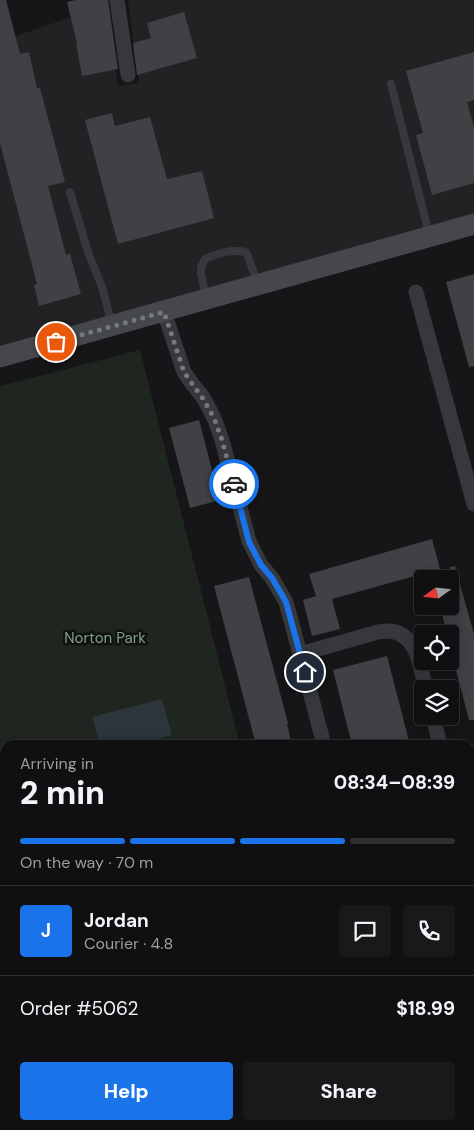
<!DOCTYPE html>
<html lang="en">
<head>
<meta charset="utf-8">
<style>
	:root { --surface:#101012; --page:#19191b; --text:#f1f3f6; --muted:#9c9d9f; --line:#303032; --accent:#1a73e8 }
	body { margin:0; font-family:"DM Sans",sans-serif; background:var(--page); color:var(--text); height:100vh; display:flex; flex-direction:column; font-size:19px; white-space:nowrap }
	* { box-sizing:border-box; margin:0 }
	p { font-size:16px; color:var(--muted) }
	.icon { flex:none; width:28px; height:28px; fill:none; stroke:currentColor; stroke-width:2; stroke-linecap:round; stroke-linejoin:round }
	.map { position:relative; flex:1; overflow:hidden }
	.drawer { position:absolute; left:0px; top:740px; width:475px; height:390px; display:flex; flex-direction:column; background:var(--surface); border-radius:15px 15px 0 0; box-shadow:0 2px 12px #0003,0 0 0 1px var(--line) }
	.drawer>* { flex:none }
	.needle { width:32px; rotate:255deg }
	.controls { position:absolute; left:414px; top:570px; display:grid; gap:10px }
	.controls a { display:grid; place-items:center; width:45px; height:45px; border-radius:5px; background:var(--surface); box-shadow:0 2px 12px #0003,0 0 0 1px var(--line); font-size:25px }
	.pin { position:absolute; display:grid; place-items:center; width:42px; height:42px; color:#fff; margin:-21px; border:2px solid #fff; border-radius:50%; box-shadow:0 1px 5px #0007 }
	.courier { position:absolute; display:grid; place-items:center; width:50px; height:50px; margin:-25px; border:4px solid #1a73e8; border-radius:50%; background:#fff; color:#222; box-shadow:0 1px 6px #0007 }
	.summary em { font-style:normal; font-weight:800 }
	.summary div { display:flex; flex-direction:column-reverse }
	.summary { display:flex; align-items:center; justify-content:space-between; height:85px; padding:0 20px }
	h1 { font-size:32px; font-weight:800; line-height:38px }
	.bar { display:grid; grid-template-columns:repeat(4,1fr); gap:8px 5px; align-content:center; height:60px; padding:0 20px }
	.bar i { height:6px; border-radius:4px; background:var(--line) }
	.bar .selected { background:var(--accent) }
	.bar p { grid-column:span 4 }
	.line { display:flex; align-items:center; gap:12px; padding:0 20px; border-top:1px solid var(--line) }
	.line div { flex:1 }
	.round { display:grid; place-items:center; flex:none; width:52px; height:52px; border-radius:5px; background:var(--page) }
	.button { display:flex; gap:10px; margin-top:auto; padding:10px 20px }
	.button a { flex:1; height:58px; border-radius:5px; background:var(--accent); color:#fff; font-size:20px; font-weight:800; line-height:58px; text-align:center }
	.button a+a { background:var(--page); color:var(--text) }
	.map>svg:first-child { display:block }
	.built { fill:#222225 }
	.green { fill:#1e261f }
	.water { fill:#2c353c }
	.building { fill:#404145 }
	.lines { fill:none; stroke-linecap:round; stroke-linejoin:round }
	.path { stroke:#3d3f44; stroke-width:3; stroke-dasharray:2.5 4; stroke-linecap:butt }
	.lane { stroke:#37383d; stroke-width:8 }
	.street { stroke:#37383d; stroke-width:15 }
	.secondary { stroke:#45474d; stroke-width:21 }
	.done { stroke:#757880; stroke-width:5; stroke-dasharray:0 9 }
	.route { stroke:#1a73e8; stroke-width:6 }
	.labels { text-anchor:middle; dominant-baseline:central; stroke-width:5; stroke-linejoin:round; paint-order:stroke }
	.park-label { font-size:15px; fill:#7fa381; stroke:#111113 }
</style>
</head>
<body>
<div class="map">
<svg width="474" height="1130" viewBox="0 0 474 1130">
	<rect width="100%" height="100%" fill="#161618"/>
	<path class="built" d="M128,0H474V214L0,347V35L16,36L107,5L118,86L139,83Z"/>
	<path class="green" d="M140,350L240,745H5V1125H358L359,1130H0V386Z"/>
	<path class="water" d="M162,699L172,735L144,743V745H100L92,717Z"/>
	<path class="building" d="M0,0H6L20,54L29,52L37,88H40L65,182L48,186L66,255L70,254L81,294L39,306L34,285L37,284L0,143Z
		M76,0H108L118,69L82,76L76,43H77L67,2Z
		M184,12L197,58L137,75L133,43L151,38L147,23Z
		M474,52V100L467,102L474,127V183L432,195L416,135L423,133L406,71Z
		M112,113L115,126L150,117L167,179L202,171L214,218L118,244L85,120Z
		M474,274V366L469,367L446,282Z
		M199,420L220,500L190,508L169,428Z
		M432,539L440,569L332,599L340,629L312,636L303,600L316,596L309,574Z
		M455,566L474,634V720H469L450,647V634H447L442,614L450,611V567Z
		M249,577L288,723L287,724L292,745H256L214,586Z
		M387,656L410,745H352L333,670Z"/>
	<g class="lines">
		<path class="path" d="M7,1130L9,1125"/>
		<path class="lane" d="M391,84L429,234
			M70,192L88,252L102,287L112,325
			M206,298L201,274V267L205,259C219,253 231,249 246,252L258,283"/>
		<path class="street" d="M117,0L128,75
			M416,292L474,504
			M164,312L184,372L193,385L203,397L214,418L222,440L249,541L261,565L272,578L286,602L300,654
			M433,716L440,745
			M324,745L300,654L378,632C382,631 386,631 390,631C418,634 420,668 426,689
			M470,933L474,931
			M406,1125L408,1130"/>
		<path class="secondary" d="M0,357L474,224"/>
	</g>
	<g class="lines">
		<path class="done" d="M56,342L164,312L184,372L193,385L202,397L214,418L222,440L234,484"/>
		<path class="route" d="M234,484L249,542L261,565L272,578L286,602L305,672"/>
	</g>
	<g class="labels">
		<g class="park-label">
			<text x="105" y="638">Norton Park</text>
		</g>
	</g>
</svg>
<div class="controls">
<a><svg class="needle" viewBox="-14 -14 28 28"><path d="M0-13l5 13h-10z" fill="#e53935"/><path d="M0 13l5-13h-10z" fill="#9c9d9f"/></svg></a>
<a><svg class="icon" aria-label="locate" viewBox="0 0 24 24"><circle cx="12" cy="12" r="6"/><path d="M12 2v4M12 18v4M2 12h4M18 12h4"/></svg></a>
<a><svg class="icon" aria-label="layers" viewBox="0 0 24 24"><path d="M12 4l9 5-9 5-9-5zM3 14l9 5 9-5"/></svg></a>
</div>
<div class="pin" style="left:56px;top:342px;background:#ea580c"><svg class="icon" aria-label="bag" viewBox="0 0 24 24"><path d="M5 8h14l-1 12H6zM9 8a3 3 0 0 1 6 0"/></svg></div>
<div class="pin" style="left:305px;top:672px;background:#1f2937"><svg class="icon" aria-label="home" viewBox="0 0 24 24"><path d="M3 11l9-7 9 7M6 9v11h12V9"/></svg></div>
<div class="courier" style="left:234px;top:484px"><svg class="icon" aria-label="car" viewBox="0 0 24 24"><path d="M5 17H2v-5l4-1 3-4h7l3 4 3 1v5h-3M9 17h6M6 11h13"/><circle cx="7" cy="17" r="2"/><circle cx="17" cy="17" r="2"/></svg></div>
<section class="drawer">
<div class="summary"><div><h1>2 min</h1><p>Arriving in</p></div><em>08:34–08:39</em></div>
<div class="bar"><i class="selected"></i><i class="selected"></i><i class="selected"></i><i></i><p>On the way · 70 m</p></div>
<div class="line" style="height:90px"><b class="round" style="background:var(--accent);color:#fff">J</b><div><b>Jordan</b><p>Courier · 4.8</p></div><a class="round"><svg class="icon" aria-label="chat" viewBox="0 0 24 24"><path d="M4 5h16v11H9l-5 4z"/></svg></a><a class="round"><svg class="icon" aria-label="phone" viewBox="0 0 24 24"><path d="M5 4h4l2 5-3 2q2 4 5 5l2-3 5 2v4C11 20 4 13 5 4z"/></svg></a></div>
<div class="line" style="height:65px"><div>Order #5062</div><b>$18.99</b></div>
<div class="button"><a>Help</a><a>Share</a></div>
</section>
</div>
</body>
</html>
